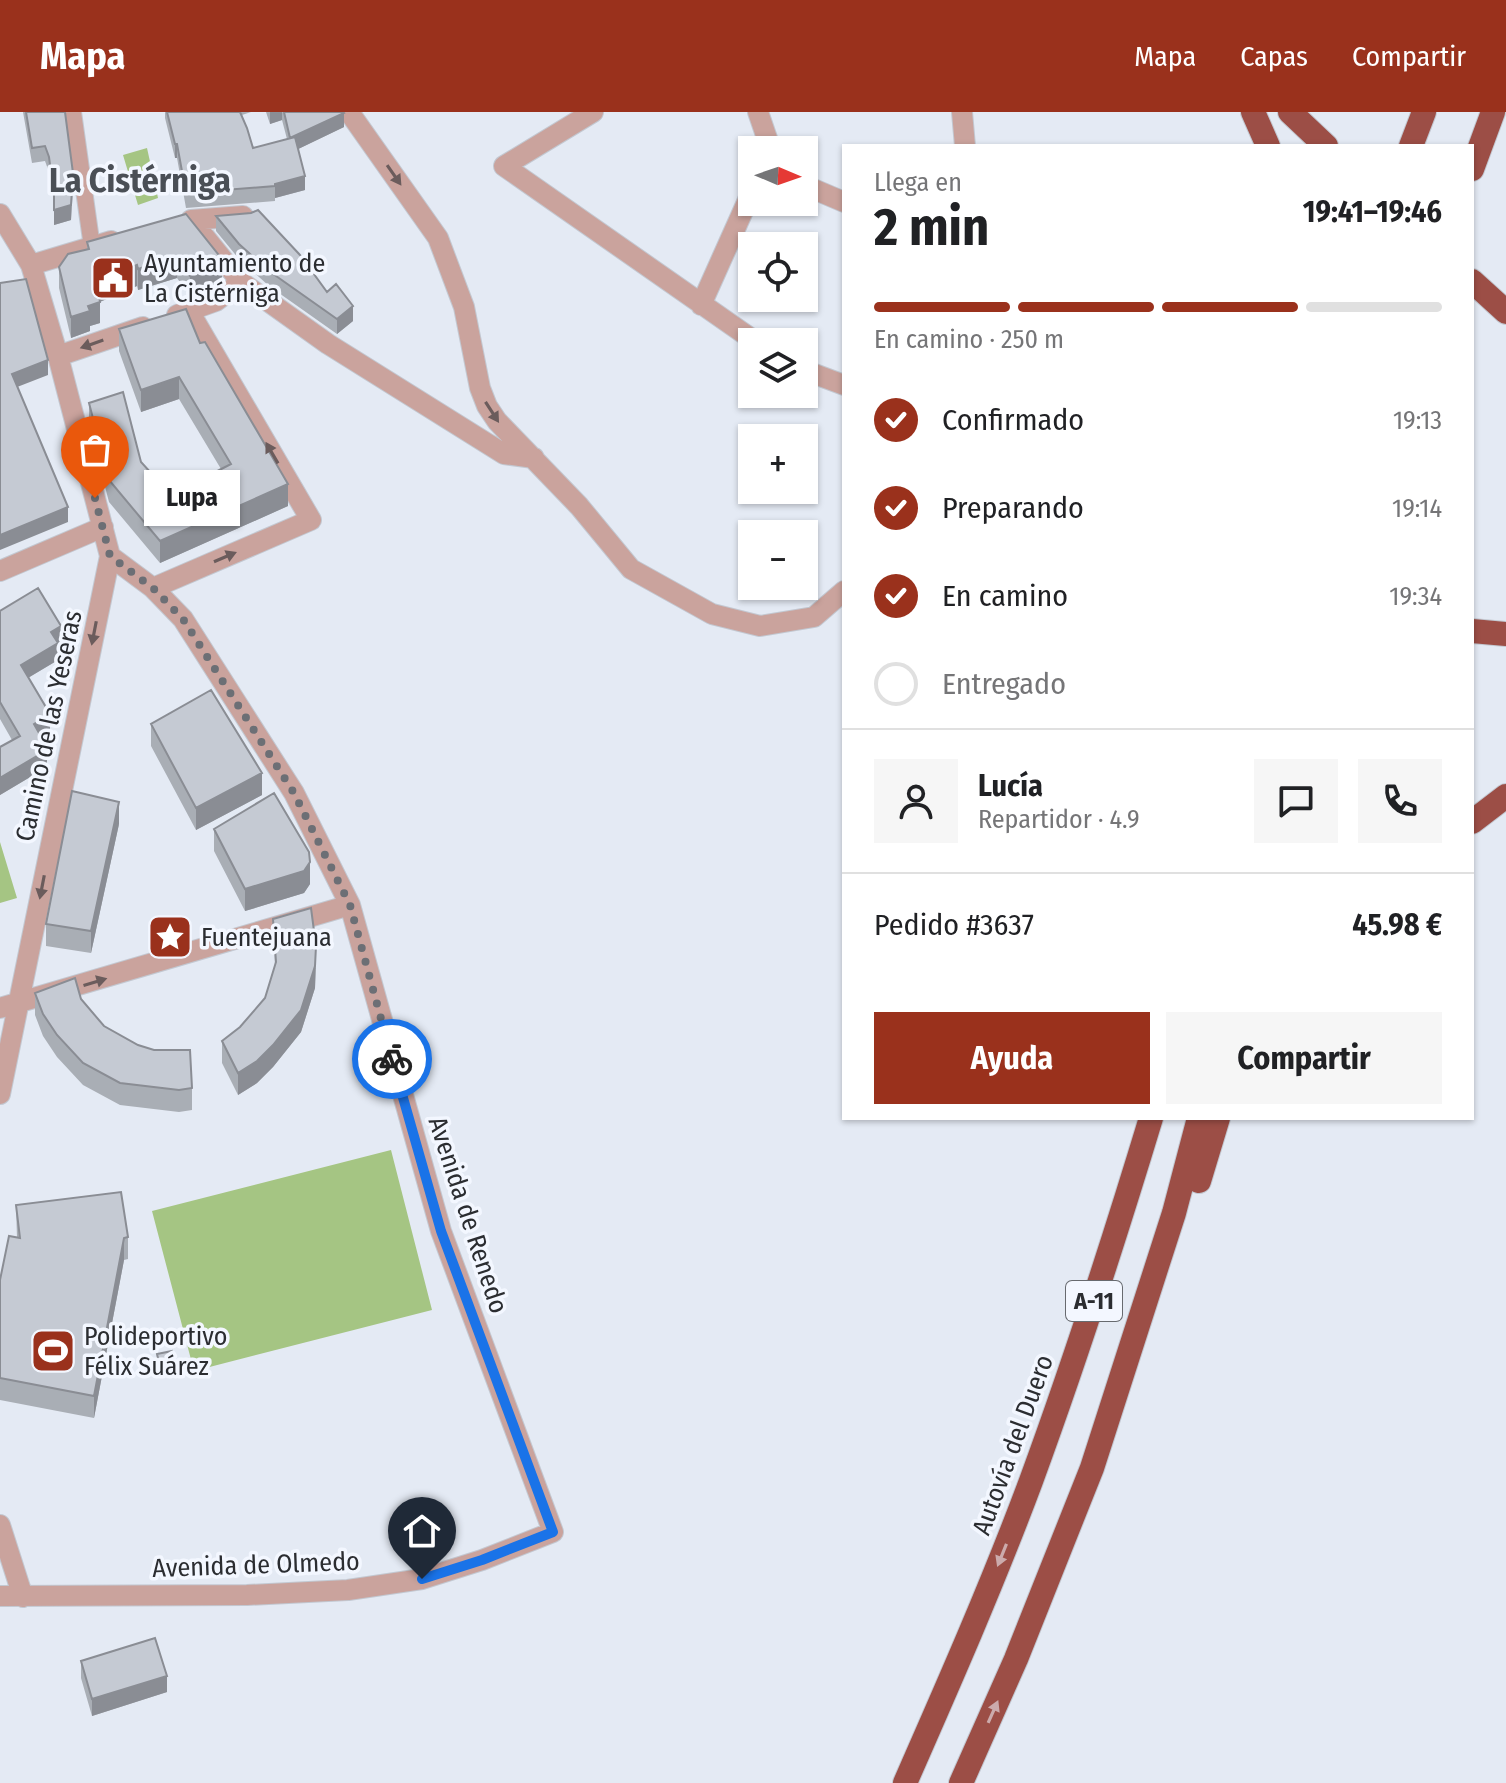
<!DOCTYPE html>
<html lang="es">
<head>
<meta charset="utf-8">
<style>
	:root { --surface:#fff; --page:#f6f6f6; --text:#202124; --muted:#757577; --line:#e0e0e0; --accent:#9a311c }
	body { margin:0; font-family:"Fira Sans Condensed",sans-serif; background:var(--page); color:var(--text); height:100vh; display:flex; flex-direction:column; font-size:30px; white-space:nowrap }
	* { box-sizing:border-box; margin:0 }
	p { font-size:26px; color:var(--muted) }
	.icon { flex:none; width:44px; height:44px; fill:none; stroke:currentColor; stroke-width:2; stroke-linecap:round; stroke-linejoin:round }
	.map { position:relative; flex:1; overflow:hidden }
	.drawer { position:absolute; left:842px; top:32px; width:632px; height:976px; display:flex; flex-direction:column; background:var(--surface); border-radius:0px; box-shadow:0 2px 6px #0004 }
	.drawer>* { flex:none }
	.needle { width:52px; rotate:92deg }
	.controls { position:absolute; left:738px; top:24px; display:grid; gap:16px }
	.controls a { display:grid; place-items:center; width:80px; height:80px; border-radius:0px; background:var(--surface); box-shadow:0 2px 6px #0004; font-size:40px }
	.pin { position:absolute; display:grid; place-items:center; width:68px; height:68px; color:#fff; margin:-82px -34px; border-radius:50% 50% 50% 0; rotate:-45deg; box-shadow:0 0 8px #0007 }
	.pin .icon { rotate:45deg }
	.courier { position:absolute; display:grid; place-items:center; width:80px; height:80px; margin:-40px; border:6px solid #1a73e8; border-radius:50%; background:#fff; color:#222; box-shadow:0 2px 10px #0007 }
	.bubble { position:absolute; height:56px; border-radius:0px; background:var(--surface); box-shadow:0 2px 6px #0004; font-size:26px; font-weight:700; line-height:56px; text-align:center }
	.summary em { font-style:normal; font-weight:700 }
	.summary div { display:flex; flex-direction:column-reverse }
	.summary { display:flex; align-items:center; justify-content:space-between; height:136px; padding:0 32px }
	h1 { font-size:52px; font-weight:700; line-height:60px }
	.bar { display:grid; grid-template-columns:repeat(4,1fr); gap:12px 8px; align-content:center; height:96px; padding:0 32px }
	.bar i { height:10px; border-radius:6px; background:var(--line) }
	.bar .current { background:var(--accent) }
	.bar p { grid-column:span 4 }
	.line { display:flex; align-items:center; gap:20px; padding:0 32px; border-top:2px solid var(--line) }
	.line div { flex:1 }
	.round { display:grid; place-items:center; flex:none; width:84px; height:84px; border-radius:0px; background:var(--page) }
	ol { padding:0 32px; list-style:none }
	li { display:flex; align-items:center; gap:24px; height:88px }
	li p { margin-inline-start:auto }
	li .icon { padding:8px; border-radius:50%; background:var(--accent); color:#fff; stroke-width:4 }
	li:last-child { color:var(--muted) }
	li i { width:44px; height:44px; border:4px solid var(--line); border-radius:50% }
	.primary-button { display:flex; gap:16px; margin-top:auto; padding:16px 32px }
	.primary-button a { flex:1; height:92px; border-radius:0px; background:var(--accent); color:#fff; font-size:32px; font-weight:700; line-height:92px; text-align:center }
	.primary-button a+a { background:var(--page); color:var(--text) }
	header { display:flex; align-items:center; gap:48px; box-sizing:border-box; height:112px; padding:0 40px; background:var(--accent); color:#fff }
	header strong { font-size:38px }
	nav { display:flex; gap:44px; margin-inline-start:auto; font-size:28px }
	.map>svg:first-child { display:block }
	.green { fill:#a5c583 }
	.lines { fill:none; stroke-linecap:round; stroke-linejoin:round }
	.pedestrian-casing { stroke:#c3c8d1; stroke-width:18 }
	.minor-casing { stroke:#c3c8d1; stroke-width:22 }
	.motorway-casing { stroke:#c3c8d1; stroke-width:26 }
	.pedestrian { stroke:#caa39d; stroke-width:16 }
	.minor { stroke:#caa39d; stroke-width:20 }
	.motorway { stroke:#9c4e46; stroke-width:24 }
	.wall { fill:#a9aeb5 }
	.shaded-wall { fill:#8a8d94 }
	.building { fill:#c5cad3; stroke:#8a8d94; stroke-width:2 }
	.oneway { fill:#6b5c5c }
	.oneway2 { fill:#ccabac }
	.done { stroke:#6c6f75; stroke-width:8; stroke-dasharray:0 14.4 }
	.route { stroke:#1a73e8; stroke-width:10 }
	.labels { text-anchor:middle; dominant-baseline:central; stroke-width:7; stroke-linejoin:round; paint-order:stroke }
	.shield { fill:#f3f7ff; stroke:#676a6f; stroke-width:2 }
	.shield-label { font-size:24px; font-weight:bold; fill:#2b2d31 }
	.poi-label { font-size:26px; fill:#2b2d31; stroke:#f3f7ff; text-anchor:start }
	.street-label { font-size:26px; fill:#2b2d31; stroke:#f3f7ff }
	.district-label { font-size:34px; font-weight:bold; fill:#4a4f56; stroke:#f3f7ff }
</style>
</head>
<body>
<header>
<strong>Mapa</strong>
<nav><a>Mapa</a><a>Capas</a><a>Compartir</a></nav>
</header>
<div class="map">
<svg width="1506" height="1671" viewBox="0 0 1506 1671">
	<rect width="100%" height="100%" fill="#e4eaf4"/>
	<path class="green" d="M147,36L158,86L138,93L123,43Z
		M0,730L17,786L0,791Z
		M391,1038L432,1198L194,1259L152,1099Z"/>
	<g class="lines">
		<g class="pedestrian-casing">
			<path id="pedestrian" d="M73,0L92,135"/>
		</g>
		<g class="minor-casing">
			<path id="minor" d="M349,0L438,126L464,195L480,276L487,294L497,309L579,394L631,457L712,502L760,514L814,505L844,479
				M593,0L504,54L756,230
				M758,0L771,38
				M962,0L965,34
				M804,73L844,90
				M0,102L31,153L58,244L110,444L0,982
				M243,104L191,108L241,170L328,232L504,342L534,346
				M31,153L111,129
				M701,193L752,79
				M177,203L216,189L241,170
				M58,244L143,215
				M804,258L844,273
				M0,459L103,415
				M153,476L311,408L189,199
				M0,896L350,793
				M0,1413L23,1485
				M0,1484L247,1483L348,1478L422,1467L482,1448L553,1420L441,1119L350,793L294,681L183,507L153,476L110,444"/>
		</g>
		<g class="motorway-casing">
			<path id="motorway" d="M1253,0L1268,34
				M1290,0L1326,34
				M1411,34L1424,0
				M1472,57L1493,0
				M1472,169L1506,200
				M1472,519L1506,522
				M1472,710L1506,684
				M1199,1069L1218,1006
				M905,1671C949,1571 993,1471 1031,1369C1075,1249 1114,1128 1151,1006
				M961,1671L1016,1547L1092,1356L1174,1101L1199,1006"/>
		</g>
		<use href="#pedestrian" class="pedestrian"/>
		<use href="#minor" class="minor"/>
		<use href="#motorway" class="motorway"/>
	</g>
	<path class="wall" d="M23,0H65L73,76L71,108L54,113V83H52L49,60L45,49L32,51Z
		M165,0H251L242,3L253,36L287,27L282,8L270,12L266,0H343L344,15L298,37L305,78L275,86V89L186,96L177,46H175L165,6Z
		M186,102L222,168L210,177L190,184L177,166L138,178L137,174L100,190V211L90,214V219L71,226L59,176V155L87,138V130Z
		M216,104L327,180L353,209L337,222L269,174L239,147L216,119Z
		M119,217L200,231L288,394L160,451L109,390L89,313V291L171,383L221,357L179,287L141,300L119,239Z
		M0,499L61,531L58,533V548L28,566L50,619L41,624L47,655L0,683V635L12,628L0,607Z
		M151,612L262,683L196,718L151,634Z
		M119,712L91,841L46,834V812Z
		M214,717L310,772L304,781L245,799L214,739Z
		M273,807L316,856L315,876L301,920L273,955L257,971L238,983L222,951V929L240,915L265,886L275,854Z
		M35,881L81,887L104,914L192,976V998L179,1000L120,993L83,973L57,945L43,924L35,903Z
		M16,1093L128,1125V1147L124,1148L94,1306L0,1288V1168L17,1126Z
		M81,1549L167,1580L92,1604L81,1566Z"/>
	<path class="shaded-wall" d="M270,0H282V8L270,12Z
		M344,1V15L290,41V26Z
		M175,32H177V46H175Z
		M73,61L71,108L54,113V98Z
		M305,64V78L275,86V72Z
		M177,145V166L138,178V157Z
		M222,147V168L210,177L190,184V164Z
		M137,153V174L97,191V170Z
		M100,190V211L90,214V219L71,226V205L88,194Z
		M353,194V209L337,222V207Z
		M48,248V263L12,277V262Z
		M179,265V287L141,300V278Z
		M288,372V394L160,451V429Z
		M68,395V410L0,438V423Z
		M61,514V531L58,533V548L21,570V553L51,520Z
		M50,602V619L34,628V612Z
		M43,628V640L47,638V655L0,683V666Z
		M262,661V683L196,718V696Z
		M119,690V712L91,841V819Z
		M310,750V772L304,781L245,799V777Z
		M316,834L315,876L301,920L273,955L257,971L238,983V961Z
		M124,1126V1148L94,1306V1284Z
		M176,1256V1262L161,1265V1259Z
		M167,1564V1580L92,1604V1587Z"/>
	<path class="building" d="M26,0H65L73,61L71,93L54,98V68H52L49,45L45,34L32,36Z
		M167,0H240L247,16L253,36L295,25L305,64L275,72V74L186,81L177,32H175Z
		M284,0H343L344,1L290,26Z
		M258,98L300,143L327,180L336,172L353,194L337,207L269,159L239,132L216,104L251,101Z
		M186,102L222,147L210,157L190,164L177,145L138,157L137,153L97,170L100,190L88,194L90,199L71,205L59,155L68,142L89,137L87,130Z
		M26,167L48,248L12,262L68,395L0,423V171Z
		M186,197L200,231L205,230L288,372L160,429L109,368L89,291L123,280L141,350L171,383L231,352L179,265L141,278L119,217Z
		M38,476L61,514L51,520L58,531L21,553L50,602L34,612L43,628L41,629L47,638L0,666V635L20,624L0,590V499Z
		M211,578L262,661L196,696L151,612Z
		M72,679L119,690L91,819L46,812Z
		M274,681L309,740L310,750L304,759L245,777L214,717Z
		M311,796L316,834L315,854L301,898L273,933L257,949L238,961L222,929L240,915L265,886L276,850L273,807Z
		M75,866L81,887L104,914L138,933L154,938H190L192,976L179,978L120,971L83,951L57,923L43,902L35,881Z
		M121,1080L128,1125L124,1126L94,1284L0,1266V1168L9,1124L20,1126L16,1093Z
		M172,1239L176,1256L161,1259L157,1242Z
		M155,1526L167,1564L92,1587L81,1549Z"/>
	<defs><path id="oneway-solid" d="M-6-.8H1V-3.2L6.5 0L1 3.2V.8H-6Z" transform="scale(2)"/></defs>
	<g class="oneway">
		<use href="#oneway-solid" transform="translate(394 63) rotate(55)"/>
		<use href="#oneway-solid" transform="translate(92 232) rotate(161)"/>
		<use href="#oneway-solid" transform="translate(492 300) rotate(57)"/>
		<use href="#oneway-solid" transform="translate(272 341) rotate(-120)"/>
		<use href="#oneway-solid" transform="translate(225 445) rotate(-23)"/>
		<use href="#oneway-solid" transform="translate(94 521) rotate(101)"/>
		<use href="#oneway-solid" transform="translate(42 775) rotate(101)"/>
		<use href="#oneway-solid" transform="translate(95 870) rotate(-17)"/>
	</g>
	<g class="oneway2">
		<use href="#oneway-solid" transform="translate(1002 1443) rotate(112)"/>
		<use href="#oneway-solid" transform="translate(993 1600) rotate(-66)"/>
	</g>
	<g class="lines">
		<path class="done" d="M95,386L110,444L153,476L183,507L294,681L350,793L392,947"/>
		<path class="route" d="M392,947L441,1119L553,1420L482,1448L422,1467"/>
	</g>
	<defs>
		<g id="civic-square" transform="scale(2.3)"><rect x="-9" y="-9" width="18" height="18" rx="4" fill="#9a311c" stroke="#f3f7ff"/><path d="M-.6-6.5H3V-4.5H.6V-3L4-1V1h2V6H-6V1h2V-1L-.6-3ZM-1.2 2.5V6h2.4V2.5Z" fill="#fff"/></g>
		<g id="sight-square" transform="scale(2.3)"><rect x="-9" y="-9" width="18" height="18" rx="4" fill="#9a311c" stroke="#f3f7ff"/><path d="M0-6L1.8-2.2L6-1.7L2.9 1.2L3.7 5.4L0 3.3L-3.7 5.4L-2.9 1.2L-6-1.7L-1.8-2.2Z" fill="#fff"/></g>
		<g id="stadium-square" transform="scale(2.3)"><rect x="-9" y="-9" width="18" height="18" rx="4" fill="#9a311c" stroke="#f3f7ff"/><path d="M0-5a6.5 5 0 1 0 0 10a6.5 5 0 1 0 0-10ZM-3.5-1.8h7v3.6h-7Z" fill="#fff"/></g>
	</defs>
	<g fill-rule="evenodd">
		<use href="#civic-square" x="113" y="166"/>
		<use href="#sight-square" x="170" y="825"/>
		<use href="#stadium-square" x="53" y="1239"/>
	</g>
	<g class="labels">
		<rect class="shield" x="1066" y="1169" width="56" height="40" rx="6"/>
		<g class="shield-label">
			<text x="1094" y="1189">A-11</text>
		</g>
		<g class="poi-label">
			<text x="144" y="151">Ayuntamiento de<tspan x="144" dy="30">La Cistérniga</tspan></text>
			<text x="201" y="825">Fuentejuana</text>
			<text x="84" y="1224">Polideportivo<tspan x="84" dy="30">Félix Suárez</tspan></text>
		</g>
		<g class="street-label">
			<text transform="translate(49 614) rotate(-78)">Camino de las Yeseras</text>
			<text transform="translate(468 1103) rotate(72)">Avenida de Renedo</text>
			<text transform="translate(1013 1333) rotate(-70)">Autovía del Duero</text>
			<text transform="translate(256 1453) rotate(-2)">Avenida de Olmedo</text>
		</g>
		<g class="district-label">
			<text x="140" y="68">La Cistérniga</text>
		</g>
	</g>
</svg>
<div class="controls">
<a><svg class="needle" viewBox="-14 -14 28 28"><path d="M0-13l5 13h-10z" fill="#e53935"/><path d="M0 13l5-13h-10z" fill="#757577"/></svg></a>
<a><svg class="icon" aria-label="locate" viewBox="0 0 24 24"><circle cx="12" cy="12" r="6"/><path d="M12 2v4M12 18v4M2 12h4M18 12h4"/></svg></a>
<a><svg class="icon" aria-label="layers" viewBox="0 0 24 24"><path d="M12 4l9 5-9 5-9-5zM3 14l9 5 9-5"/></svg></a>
<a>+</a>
<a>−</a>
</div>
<div class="pin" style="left:95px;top:386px;background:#ea580c"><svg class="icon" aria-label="bag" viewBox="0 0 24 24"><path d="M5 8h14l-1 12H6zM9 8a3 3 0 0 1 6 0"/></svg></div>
<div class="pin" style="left:422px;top:1467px;background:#1f2937"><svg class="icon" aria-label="home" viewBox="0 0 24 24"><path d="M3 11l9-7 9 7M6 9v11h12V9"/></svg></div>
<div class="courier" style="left:392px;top:947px"><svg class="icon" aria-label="bike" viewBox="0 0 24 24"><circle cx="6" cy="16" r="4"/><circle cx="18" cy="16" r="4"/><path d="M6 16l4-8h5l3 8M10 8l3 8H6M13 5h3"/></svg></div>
<div class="bubble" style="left:144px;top:358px;width:96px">Lupa</div>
<section class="drawer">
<div class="summary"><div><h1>2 min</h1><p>Llega en</p></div><em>19:41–19:46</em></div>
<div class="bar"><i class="current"></i><i class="current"></i><i class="current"></i><i></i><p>En camino · 250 m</p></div>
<ol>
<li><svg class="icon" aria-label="check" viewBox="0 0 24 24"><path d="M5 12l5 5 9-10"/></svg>Confirmado<p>19:13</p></li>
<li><svg class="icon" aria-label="check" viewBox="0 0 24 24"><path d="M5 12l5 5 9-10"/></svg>Preparando<p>19:14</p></li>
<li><svg class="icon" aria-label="check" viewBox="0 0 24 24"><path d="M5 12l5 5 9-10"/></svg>En camino<p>19:34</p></li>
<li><i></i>Entregado</li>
</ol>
<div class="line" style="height:144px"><a class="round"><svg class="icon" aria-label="person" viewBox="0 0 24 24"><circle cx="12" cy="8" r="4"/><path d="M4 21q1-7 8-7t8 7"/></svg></a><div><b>Lucía</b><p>Repartidor · 4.9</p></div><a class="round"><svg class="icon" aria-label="chat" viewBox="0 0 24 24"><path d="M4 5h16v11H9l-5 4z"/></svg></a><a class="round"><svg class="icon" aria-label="phone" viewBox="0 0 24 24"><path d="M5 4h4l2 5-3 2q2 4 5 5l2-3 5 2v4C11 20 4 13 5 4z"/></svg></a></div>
<div class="line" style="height:104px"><div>Pedido #3637</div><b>45.98 €</b></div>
<div class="primary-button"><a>Ayuda</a><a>Compartir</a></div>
</section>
</div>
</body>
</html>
